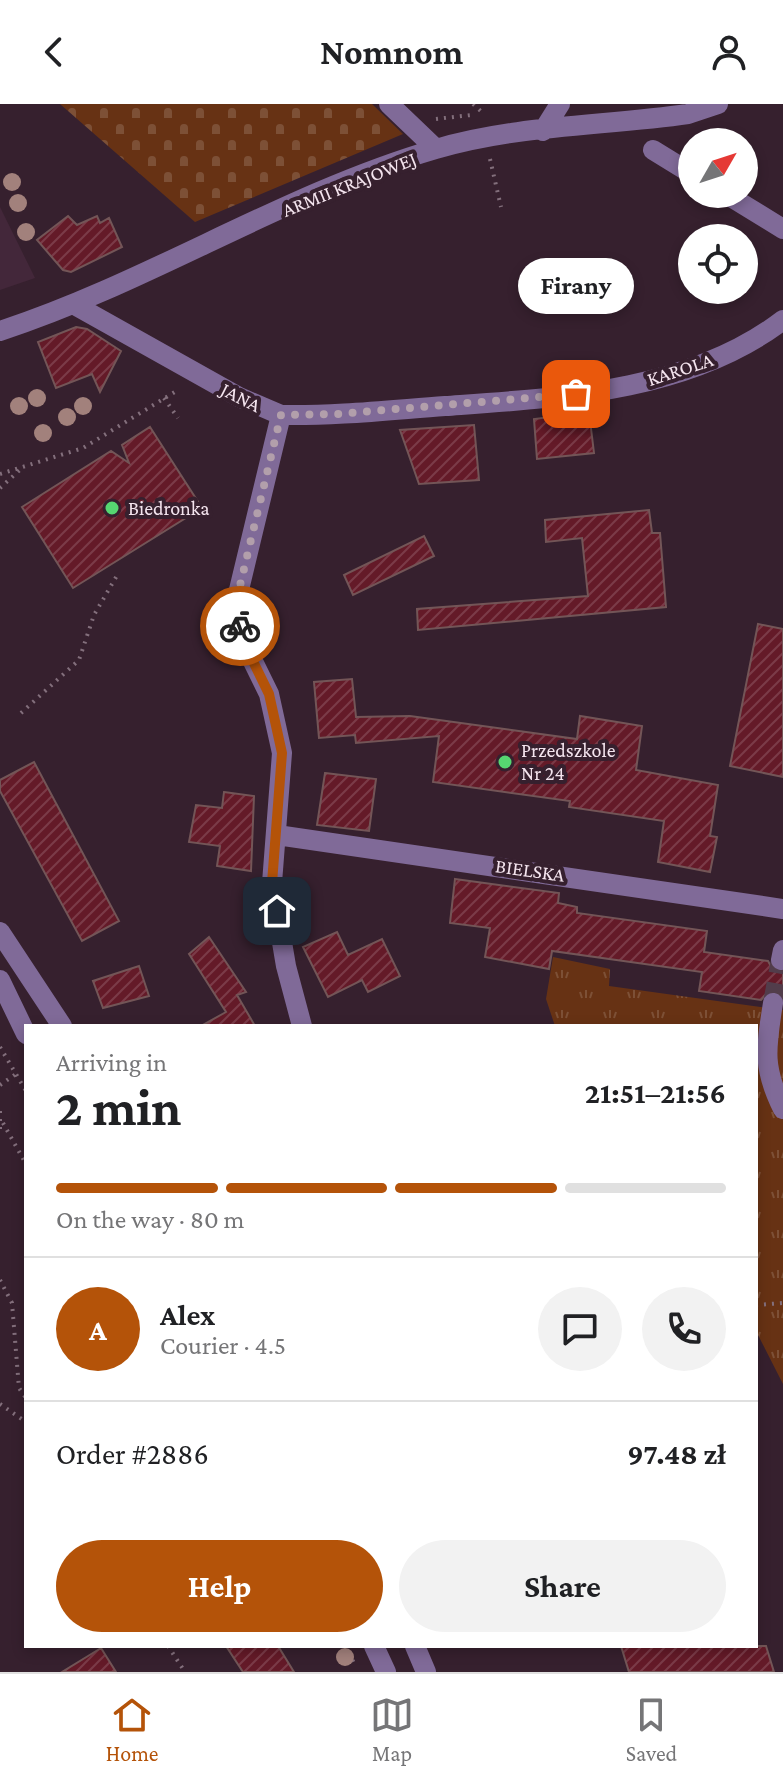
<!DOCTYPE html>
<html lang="en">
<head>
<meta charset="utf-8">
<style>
	:root { --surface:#fff; --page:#f2f2f2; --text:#202124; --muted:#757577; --line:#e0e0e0; --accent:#b45309 }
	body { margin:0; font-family:"Crimson Pro",serif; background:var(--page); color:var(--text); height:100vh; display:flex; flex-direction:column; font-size:30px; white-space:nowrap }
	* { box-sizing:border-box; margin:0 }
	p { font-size:26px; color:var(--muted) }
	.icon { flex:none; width:44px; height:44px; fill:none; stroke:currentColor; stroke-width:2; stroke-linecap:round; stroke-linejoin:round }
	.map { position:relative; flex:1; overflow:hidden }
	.details { position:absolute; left:24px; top:920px; width:734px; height:624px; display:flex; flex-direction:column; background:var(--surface); border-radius:0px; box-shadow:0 4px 12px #0003 }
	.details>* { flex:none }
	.needle { width:52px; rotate:51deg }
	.controls { position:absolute; left:678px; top:24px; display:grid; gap:16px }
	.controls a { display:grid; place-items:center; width:80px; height:80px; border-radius:50%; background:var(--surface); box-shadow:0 4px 12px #0003; font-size:40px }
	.pin { position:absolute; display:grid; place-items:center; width:68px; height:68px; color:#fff; margin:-34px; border-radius:16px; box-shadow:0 4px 12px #0006 }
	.courier { position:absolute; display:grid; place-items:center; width:80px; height:80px; margin:-40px; border:6px solid #b45309; border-radius:50%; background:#fff; color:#222; box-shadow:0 2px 10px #0007 }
	.bubble { position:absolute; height:56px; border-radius:28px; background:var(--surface); box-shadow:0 4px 12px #0003; font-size:26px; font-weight:700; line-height:56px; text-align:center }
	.summary em { font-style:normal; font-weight:700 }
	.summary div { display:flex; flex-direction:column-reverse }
	.summary { display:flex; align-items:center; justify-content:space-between; height:136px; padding:0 32px }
	h1 { font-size:52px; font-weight:700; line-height:60px }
	.bar { display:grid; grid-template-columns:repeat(4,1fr); gap:12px 8px; align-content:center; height:96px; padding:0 32px }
	.bar i { height:10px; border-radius:6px; background:var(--line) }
	.bar .selected { background:var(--accent) }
	.bar p { grid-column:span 4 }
	.line { display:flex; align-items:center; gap:20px; padding:0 32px; border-top:2px solid var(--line) }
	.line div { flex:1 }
	.round { display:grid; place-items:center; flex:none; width:84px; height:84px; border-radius:42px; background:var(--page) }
	.action { display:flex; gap:16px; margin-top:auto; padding:16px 32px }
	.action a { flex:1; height:92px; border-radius:48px; background:var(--accent); color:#fff; font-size:32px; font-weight:700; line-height:92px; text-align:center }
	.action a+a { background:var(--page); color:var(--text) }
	header { display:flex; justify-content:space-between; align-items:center; height:104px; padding:0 32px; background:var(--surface); font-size:36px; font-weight:700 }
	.tab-bar { display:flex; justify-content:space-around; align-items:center; height:112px; border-top:2px solid var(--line); background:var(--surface); font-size:22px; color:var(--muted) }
	.tab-bar a { display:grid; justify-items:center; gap:4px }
	.tab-bar .selected { color:var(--accent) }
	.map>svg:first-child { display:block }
	.built { fill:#43273a }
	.grass { fill:url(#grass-tufts) }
	.cemetery { fill:url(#cemetery-stones) }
	.building { fill:url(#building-hatch); stroke:#735557; stroke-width:2 }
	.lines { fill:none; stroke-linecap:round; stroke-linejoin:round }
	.minor-tunnel { stroke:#523d4b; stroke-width:20; stroke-dasharray:20 10; stroke-linecap:butt }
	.path { stroke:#836f7c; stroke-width:4; stroke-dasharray:2 6; stroke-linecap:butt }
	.minor { stroke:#806a98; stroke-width:20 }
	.tree { fill:#a2817c }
	.done { stroke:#b29fab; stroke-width:8; stroke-dasharray:0 14.4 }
	.route { stroke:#b45309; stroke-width:10 }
	.poi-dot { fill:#56d671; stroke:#36202e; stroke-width:3 }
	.labels { text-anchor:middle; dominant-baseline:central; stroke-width:8; stroke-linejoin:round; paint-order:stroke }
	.street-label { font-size:20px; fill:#f4e4ee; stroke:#36202e }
	.poi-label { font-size:20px; fill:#f4e4ee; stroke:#36202e; text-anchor:start }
</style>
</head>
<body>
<header><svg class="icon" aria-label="back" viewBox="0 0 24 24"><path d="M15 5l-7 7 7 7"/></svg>Nomnom<svg class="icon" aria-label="person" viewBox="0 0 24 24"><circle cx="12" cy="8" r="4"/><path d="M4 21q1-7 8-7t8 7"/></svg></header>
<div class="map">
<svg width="783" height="1568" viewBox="0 0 783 1568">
	<defs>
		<pattern id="grass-tufts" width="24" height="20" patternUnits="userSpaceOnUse" patternTransform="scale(2)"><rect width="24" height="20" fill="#673214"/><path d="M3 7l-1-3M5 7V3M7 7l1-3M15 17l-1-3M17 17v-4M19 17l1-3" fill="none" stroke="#7d5036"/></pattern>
		<pattern id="cemetery-stones" width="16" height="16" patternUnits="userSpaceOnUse" patternTransform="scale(2)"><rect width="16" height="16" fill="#673214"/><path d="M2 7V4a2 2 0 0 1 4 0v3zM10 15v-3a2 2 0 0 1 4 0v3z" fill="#7d5036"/></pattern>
		<pattern id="building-hatch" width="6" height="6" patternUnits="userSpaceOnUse" patternTransform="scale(2)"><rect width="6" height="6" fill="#641a28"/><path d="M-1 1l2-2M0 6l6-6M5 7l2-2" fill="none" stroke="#7b3b48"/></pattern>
	</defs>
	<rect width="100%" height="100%" fill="#36202e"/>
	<path class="built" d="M0,103L35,174L0,186Z"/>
	<path class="grass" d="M553,853L610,865L609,882L783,906V1280L756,1227V922H555L546,895Z"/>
	<path class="cemetery" d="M60,0H372L403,30L195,118Z"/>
	<path class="building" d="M68,112L77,121L97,112L100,119L109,114L122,143L71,168L63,166L37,136Z
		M76,223L87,225L121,247L100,288L92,270L56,284L38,238Z
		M589,308L594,349L537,355L534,315Z
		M474,321L479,376L419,380L400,326Z
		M150,323L202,404L73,484L22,403L111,347L129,359L122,341Z
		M649,406L652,429H660L666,503L418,526L417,505L588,492L582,434L546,438L545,416Z
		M424,432L434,452L353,491L344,471Z
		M758,520L783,525V673L730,662Z
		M352,575L356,613L410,612L577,635L580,612L642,622L636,666L718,681L710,732L717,733L710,768L658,758L664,717L569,703L570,697L433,678L439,632L356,639L355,631L319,634L314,578Z
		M34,658L119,817L82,837L0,687V676Z
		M325,669L376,675L369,727L317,721Z
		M224,688L254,692L251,767L217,762L220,742L189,738L196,701L222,704Z
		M455,775L559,789L558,799L577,803V809L707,827L704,848L768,857L773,866L783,869V891L769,887L761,896L699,887L702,868L552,847L549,865L485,853L490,824L450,819Z
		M337,828L348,851L382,835L400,872L368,888L362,876L328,893L303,843Z
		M209,833L246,888L237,891L255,922H201L226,908L189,850Z
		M139,862L149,892L103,904L93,877Z
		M226,1542H278L294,1568H243Z
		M621,1542H766L774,1568H629Z
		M101,1544L116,1568H62Z"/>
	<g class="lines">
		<path class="minor-tunnel" d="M773,899L781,856"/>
		<path class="path" d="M473,0L484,10
			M436,15L471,11
			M490,55L501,103
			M164,294L178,314
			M0,370L83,344L178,286
			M0,384L22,364
			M21,609L79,556L94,511L119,468
			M0,943L26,987
			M0,981L16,970
			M0,1007V1026
			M3,1019L26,1060
			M0,1176L12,1199L19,1284L26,1294
			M756,1201L783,1199
			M0,1300L26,1318
			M168,1542L185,1568
			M345,1542L355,1561"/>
		<path class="minor" d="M389,0L436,45
			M543,27L560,0
			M653,46L692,70
			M726,90L783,125
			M73,200L239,293L281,311L237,494L242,535L269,590L282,649L272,779L286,862L302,922
			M0,227C150,178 285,89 436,45C517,21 605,22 688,10L718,0
			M281,311C336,312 390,306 445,302C558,294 689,288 783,216
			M277,731L783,805
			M0,828L62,922
			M781,856L783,846
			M0,876L26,930
			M773,899C766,944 762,963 783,1005
			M374,1542L386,1568
			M415,1542L426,1568"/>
	</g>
	<g class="tree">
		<circle cx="12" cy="78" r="9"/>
		<circle cx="18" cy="99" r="9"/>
		<circle cx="26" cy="128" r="9"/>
		<circle cx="37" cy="294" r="9"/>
		<circle cx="19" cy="302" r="9"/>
		<circle cx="83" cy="302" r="9"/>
		<circle cx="67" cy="313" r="9"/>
		<circle cx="43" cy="329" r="9"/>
		<circle cx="345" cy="1553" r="9"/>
	</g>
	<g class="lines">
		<path class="done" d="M240,522L237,494L281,311L337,310L576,290"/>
		<path class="route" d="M240,522L242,535L269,590L282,649L272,779L277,807"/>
	</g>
	<g class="poi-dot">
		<circle cx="112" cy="404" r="8"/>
		<circle cx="505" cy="658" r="8"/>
	</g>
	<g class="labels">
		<g class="street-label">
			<text transform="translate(349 80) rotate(-22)">ARMII KRAJOWEJ</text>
			<text transform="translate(680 265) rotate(-18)">KAROLA</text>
			<text transform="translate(241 293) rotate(27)">JANA</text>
			<text transform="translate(530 766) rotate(8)">BIELSKA</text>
		</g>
		<g class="poi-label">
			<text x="128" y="404">Biedronka</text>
			<text x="521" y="646">Przedszkole<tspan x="521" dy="23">Nr 24</tspan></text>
		</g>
	</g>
</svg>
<div class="controls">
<a><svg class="needle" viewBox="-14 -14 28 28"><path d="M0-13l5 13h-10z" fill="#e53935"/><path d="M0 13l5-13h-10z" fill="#757577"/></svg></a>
<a><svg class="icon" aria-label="locate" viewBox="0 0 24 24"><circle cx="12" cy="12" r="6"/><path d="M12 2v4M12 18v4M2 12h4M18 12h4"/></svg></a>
</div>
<div class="pin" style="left:576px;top:290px;background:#ea580c"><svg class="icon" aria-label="bag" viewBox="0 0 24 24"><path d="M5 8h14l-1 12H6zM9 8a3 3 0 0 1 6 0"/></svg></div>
<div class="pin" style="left:277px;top:807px;background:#1f2937"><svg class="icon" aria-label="home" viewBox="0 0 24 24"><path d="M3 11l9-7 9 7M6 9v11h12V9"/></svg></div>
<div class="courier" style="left:240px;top:522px"><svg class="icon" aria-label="bike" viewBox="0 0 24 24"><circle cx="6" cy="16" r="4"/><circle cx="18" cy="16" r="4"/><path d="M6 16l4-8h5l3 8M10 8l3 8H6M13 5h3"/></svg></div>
<div class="bubble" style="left:518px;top:154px;width:116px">Firany</div>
<section class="details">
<div class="summary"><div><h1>2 min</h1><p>Arriving in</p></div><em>21:51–21:56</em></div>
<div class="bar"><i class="selected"></i><i class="selected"></i><i class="selected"></i><i></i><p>On the way · 80 m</p></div>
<div class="line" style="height:144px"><b class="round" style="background:var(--accent);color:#fff">A</b><div><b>Alex</b><p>Courier · 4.5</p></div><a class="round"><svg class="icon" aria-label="chat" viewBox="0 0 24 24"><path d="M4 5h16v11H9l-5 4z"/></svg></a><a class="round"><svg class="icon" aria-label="phone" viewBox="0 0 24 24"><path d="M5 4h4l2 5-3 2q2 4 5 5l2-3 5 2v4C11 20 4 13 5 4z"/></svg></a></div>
<div class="line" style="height:104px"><div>Order #2886</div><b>97.48 zł</b></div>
<div class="action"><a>Help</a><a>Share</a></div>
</section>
</div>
<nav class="tab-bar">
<a class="selected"><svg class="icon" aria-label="home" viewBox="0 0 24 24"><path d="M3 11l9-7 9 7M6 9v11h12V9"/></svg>Home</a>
<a><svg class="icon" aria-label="map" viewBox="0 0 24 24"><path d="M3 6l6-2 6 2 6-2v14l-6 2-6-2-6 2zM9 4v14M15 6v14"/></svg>Map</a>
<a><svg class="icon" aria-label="saved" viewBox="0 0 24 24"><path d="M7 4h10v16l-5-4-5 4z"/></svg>Saved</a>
</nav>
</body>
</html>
